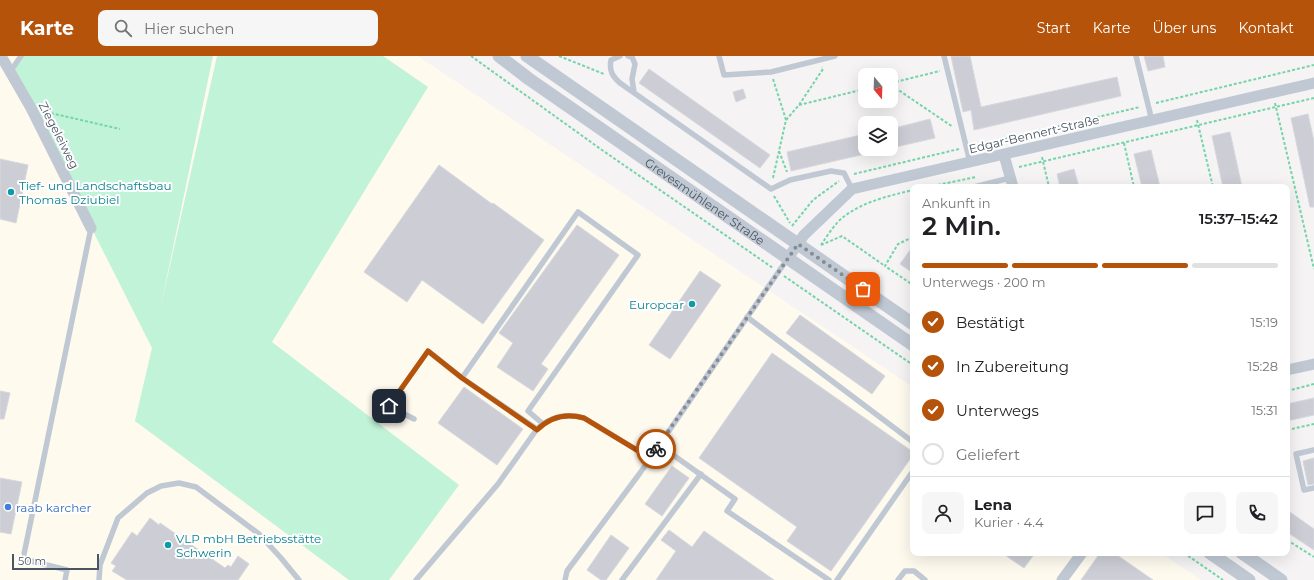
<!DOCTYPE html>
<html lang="de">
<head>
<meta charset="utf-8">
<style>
	:root { --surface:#fff; --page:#f6f6f6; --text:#202124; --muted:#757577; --line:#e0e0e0; --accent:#b45309 }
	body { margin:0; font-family:Montserrat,sans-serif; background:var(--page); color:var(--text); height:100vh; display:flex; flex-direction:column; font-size:15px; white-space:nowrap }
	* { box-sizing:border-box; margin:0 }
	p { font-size:13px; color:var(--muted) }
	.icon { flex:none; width:22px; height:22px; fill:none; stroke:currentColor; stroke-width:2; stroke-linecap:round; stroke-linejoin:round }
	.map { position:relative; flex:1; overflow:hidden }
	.details { position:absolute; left:910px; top:128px; width:380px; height:372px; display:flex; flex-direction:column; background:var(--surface); border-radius:8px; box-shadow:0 4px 16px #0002 }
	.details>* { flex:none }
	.needle { width:26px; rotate:161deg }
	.fabs { position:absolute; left:858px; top:12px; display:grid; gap:8px }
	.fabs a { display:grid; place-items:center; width:40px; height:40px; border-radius:8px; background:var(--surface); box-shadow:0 4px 16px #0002; font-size:20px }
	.scale { position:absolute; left:12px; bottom:10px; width:87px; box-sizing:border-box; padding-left:4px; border:2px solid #495562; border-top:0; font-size:11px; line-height:14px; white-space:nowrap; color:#495562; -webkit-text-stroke:3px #fff; paint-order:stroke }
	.pin { position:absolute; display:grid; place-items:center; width:34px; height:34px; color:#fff; margin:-17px; border-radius:8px; box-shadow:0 2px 6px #0006 }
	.courier { position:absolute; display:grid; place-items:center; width:40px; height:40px; margin:-20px; border:3px solid #b45309; border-radius:50%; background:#fff; color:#222; box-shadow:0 1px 5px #0007 }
	.overview em { font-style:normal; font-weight:600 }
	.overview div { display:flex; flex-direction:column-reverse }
	.overview { display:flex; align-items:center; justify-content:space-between; height:68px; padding:0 12px }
	h1 { font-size:26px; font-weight:600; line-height:30px }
	.bar { display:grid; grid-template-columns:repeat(4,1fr); gap:6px 4px; align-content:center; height:48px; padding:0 12px }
	.bar i { height:5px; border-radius:3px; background:var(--line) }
	.bar .active { background:var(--accent) }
	.bar p { grid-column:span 4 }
	.line { display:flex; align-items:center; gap:10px; padding:0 12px; border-top:1px solid var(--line) }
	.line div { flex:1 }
	.round { display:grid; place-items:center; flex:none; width:42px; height:42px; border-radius:8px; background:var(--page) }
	ol { padding:0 12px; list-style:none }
	li { display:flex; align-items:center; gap:12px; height:44px }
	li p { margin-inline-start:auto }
	li .icon { padding:4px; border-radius:50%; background:var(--accent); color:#fff; stroke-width:4 }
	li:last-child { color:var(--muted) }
	li i { width:22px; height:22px; border:2px solid var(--line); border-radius:50% }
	header { display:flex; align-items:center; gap:24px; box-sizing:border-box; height:56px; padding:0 20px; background:var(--accent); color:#fff }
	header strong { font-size:19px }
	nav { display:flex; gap:22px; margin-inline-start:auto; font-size:14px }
	.search { width:280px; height:36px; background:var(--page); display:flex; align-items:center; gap:10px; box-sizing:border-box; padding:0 14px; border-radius:8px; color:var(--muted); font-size:15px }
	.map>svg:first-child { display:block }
	.commercial { fill:#fefaee }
	.green { fill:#c0f3d7 }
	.building { fill:#cdced5; stroke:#d6d8de }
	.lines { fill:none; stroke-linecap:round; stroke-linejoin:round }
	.path { stroke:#75d4aa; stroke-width:2; stroke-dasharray:3 2; stroke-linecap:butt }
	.service { stroke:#c0c9d3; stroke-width:5.5 }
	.minor { stroke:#c0c9d3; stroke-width:11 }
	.tertiary { stroke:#c0c9d3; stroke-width:13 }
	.done { stroke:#858c95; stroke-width:4; stroke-dasharray:0 7.2 }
	.route { stroke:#b45309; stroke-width:5 }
	.culture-dot { fill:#0f9aa8; stroke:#fff; stroke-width:1.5 }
	.shop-dot { fill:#3f7fe0; stroke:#fff; stroke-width:1.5 }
	.labels { text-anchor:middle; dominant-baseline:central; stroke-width:4; stroke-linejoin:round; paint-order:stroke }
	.street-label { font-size:12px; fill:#495562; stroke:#fff }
	.culture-label { font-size:12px; fill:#0d838f; stroke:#fff; text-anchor:start }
	.shop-label { font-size:12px; fill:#366cbe; stroke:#fff; text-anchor:start }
</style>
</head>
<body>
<header>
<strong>Karte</strong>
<div class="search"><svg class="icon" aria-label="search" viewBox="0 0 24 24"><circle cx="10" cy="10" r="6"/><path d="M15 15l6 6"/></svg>Hier suchen</div>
<nav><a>Start</a><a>Karte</a><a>Über uns</a><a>Kontakt</a></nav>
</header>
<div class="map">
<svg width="1314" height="524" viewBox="0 0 1314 524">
	<rect width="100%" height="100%" fill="#f5f3f3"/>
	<path class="commercial" d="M0,0H418L913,331V497H1161L1201,524H0Z"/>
	<path class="green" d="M22,0H213L160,254L217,0H383L428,31L272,286L459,429L389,524H349L135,365L152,292L31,52L10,16Z"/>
	<path class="building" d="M951,0H970L981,51L1117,21L1121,40L974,74L971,54L963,56Z
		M1144,0H1163L1165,11L1148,15Z
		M649,13L770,99L760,112L639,27Z
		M743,33L746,42L736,46L733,36Z
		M1308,58L1314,85V151H1310L1291,62Z
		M930,63L935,82L891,92V73Z
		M1230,76L1242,131H1223L1212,80Z
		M865,78V98L791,115L787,96Z
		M1151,94L1160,131H1142L1134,98Z
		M0,103L28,109L16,167L0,163Z
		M439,109L492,148L493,147L544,184L483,268L422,224L407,246L364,216Z
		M1074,113L1079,131H1060L1057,118Z
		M577,169L619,199L541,308L548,313L533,335L497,311L513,287L499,277Z
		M913,190V217L900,208Z
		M700,215L721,229L670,303L649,289Z
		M800,259L885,320L872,338L786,277Z
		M772,297L913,396V399L831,515L787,485L797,471L699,402Z
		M464,331L523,373L497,409L438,367Z
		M0,335L10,337L4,363H0Z
		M1314,342V359L1287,365V348Z
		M1314,402V428L1308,429L1303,405Z
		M672,410L689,422L662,460L645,448Z
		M0,422L22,426L11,478L0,476Z
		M1287,454L1314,473V494L1287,476Z
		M150,462L159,469L160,467L225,512L228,509L231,511L238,500L249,508L238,524H127L112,515L116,510L111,507L132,476L137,480Z
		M669,474L692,491L704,475L774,524H656L676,495L661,484Z
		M611,479L629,492L606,524H601L587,514Z
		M1002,497H1035L1024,512Z
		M1100,497H1114L1153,524H1081Z"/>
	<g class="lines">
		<path class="path" d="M471,0L602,94L773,212
			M559,0L604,18
			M773,23L786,64L779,95L787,116
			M891,27L940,15
			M891,29L953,71
			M1156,47L1314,9
			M1275,47L1314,213
			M799,49L865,33
			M46,56L120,73
			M786,64L799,49L823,13L822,11
			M1197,64L1213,131
			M1124,87L1134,131
			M975,90L1140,51
			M1042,101L1049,131
			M1019,111L1314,42
			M854,118L959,93
			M773,122L779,95
			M928,131L976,121
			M774,140L790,167
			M792,170L813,144L839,125
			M913,181L898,188L885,210L913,229
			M821,189C827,180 834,169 842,162C862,146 888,140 913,134
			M821,189L842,180L885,210
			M784,220L913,309
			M1287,335L1314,328
			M1287,374L1314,368
			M1287,484L1314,501
			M1184,497L1223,524"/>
		<path class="service" d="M620,0L611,4C609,14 612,20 620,27L771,133L790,124L831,115L844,117L852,133
			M628,0L632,1L635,8L632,23L634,36
			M719,0L724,19L771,16L835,0
			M944,0L970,106
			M1136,0L1152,65
			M10,16L21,0
			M974,131L1010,122
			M913,146V147
			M747,261L913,386
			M462,322L578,156L638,199L528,355L543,368
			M414,363L389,350L428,295L462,322L537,373
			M659,389L735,443L727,455L829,524
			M1314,394L1296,398L1304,434L1314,432
			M65,524L67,514L23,503L91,172
			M99,524L100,509L118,462L147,437L161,430L179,427L196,431L259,478L281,502L299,524
			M416,524L498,428L537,373C551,360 566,357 584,362L650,402
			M565,524L567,515L640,417L788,202
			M622,524L701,418
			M837,524L913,415
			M898,524L905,515H914L925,524"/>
		<path class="minor" d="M1,0L31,52L91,172
			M1004,99L1013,131
			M788,202L804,179L852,133L1314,27
			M1287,314L1314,308
			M1062,524L1082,497"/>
		<g class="tertiary">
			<path id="s1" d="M499,0L529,23L913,289"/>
			<path d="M527,0L913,268"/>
			<path d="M1210,497L1249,524"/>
			<path d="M1242,497L1281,524"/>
		</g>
	</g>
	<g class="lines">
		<path class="done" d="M656,393L798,188L863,233"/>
		<path class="route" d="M389,350L428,295L462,322L537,374C551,360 566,357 584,362L650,402L656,393"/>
	</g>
	<g class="culture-dot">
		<circle cx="11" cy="136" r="4"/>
		<circle cx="692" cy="248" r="4"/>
		<circle cx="168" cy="489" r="4"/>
	</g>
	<circle class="shop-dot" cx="8" cy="451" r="4"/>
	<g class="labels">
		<g class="street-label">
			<text transform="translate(1034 78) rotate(-13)">Edgar-Bennert-Straße</text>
			<text transform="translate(59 79) rotate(63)">Ziegeleiweg</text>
			<text stroke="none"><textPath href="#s1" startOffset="252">Grevesmühlener Straße</textPath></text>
		</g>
		<g class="culture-label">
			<text x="19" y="129">Tief- und Landschaftsbau<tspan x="19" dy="14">Thomas Dziubiel</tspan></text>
			<text x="684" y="248" text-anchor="end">Europcar</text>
			<text x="176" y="482">VLP mbH Betriebsstätte<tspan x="176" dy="14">Schwerin</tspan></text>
		</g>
		<g class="shop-label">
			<text x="16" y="451">raab karcher</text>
		</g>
	</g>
</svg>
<div class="fabs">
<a><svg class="needle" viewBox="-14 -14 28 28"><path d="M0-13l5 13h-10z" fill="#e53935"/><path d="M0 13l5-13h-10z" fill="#757577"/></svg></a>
<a><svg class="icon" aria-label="layers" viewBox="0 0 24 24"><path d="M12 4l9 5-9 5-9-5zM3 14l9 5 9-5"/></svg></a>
</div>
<div class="scale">50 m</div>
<div class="pin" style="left:863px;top:233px;background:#ea580c"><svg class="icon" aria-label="bag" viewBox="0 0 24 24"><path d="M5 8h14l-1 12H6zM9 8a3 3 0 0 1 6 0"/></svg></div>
<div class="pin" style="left:389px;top:350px;background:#1f2937"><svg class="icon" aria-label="home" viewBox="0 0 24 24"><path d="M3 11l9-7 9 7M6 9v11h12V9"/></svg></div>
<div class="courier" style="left:656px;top:393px"><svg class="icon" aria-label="bike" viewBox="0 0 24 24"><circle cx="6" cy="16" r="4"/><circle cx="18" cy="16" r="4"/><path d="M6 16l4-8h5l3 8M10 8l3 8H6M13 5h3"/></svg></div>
<section class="details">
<div class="overview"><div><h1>2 Min.</h1><p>Ankunft in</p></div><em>15:37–15:42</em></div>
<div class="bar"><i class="active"></i><i class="active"></i><i class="active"></i><i></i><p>Unterwegs · 200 m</p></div>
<ol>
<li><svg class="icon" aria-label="check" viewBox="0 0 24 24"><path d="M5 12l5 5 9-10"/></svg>Bestätigt<p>15:19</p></li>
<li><svg class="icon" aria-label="check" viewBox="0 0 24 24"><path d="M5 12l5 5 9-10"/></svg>In Zubereitung<p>15:28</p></li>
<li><svg class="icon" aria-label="check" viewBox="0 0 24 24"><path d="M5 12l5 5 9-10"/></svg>Unterwegs<p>15:31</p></li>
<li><i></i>Geliefert</li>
</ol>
<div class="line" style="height:72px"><a class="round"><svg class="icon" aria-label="person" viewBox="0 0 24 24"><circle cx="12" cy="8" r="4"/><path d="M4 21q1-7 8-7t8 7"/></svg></a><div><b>Lena</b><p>Kurier · 4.4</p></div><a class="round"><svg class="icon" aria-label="chat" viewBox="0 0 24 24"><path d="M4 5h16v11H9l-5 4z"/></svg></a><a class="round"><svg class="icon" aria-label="phone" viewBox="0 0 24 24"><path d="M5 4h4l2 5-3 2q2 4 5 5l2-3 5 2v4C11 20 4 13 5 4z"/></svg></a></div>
</section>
</div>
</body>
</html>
